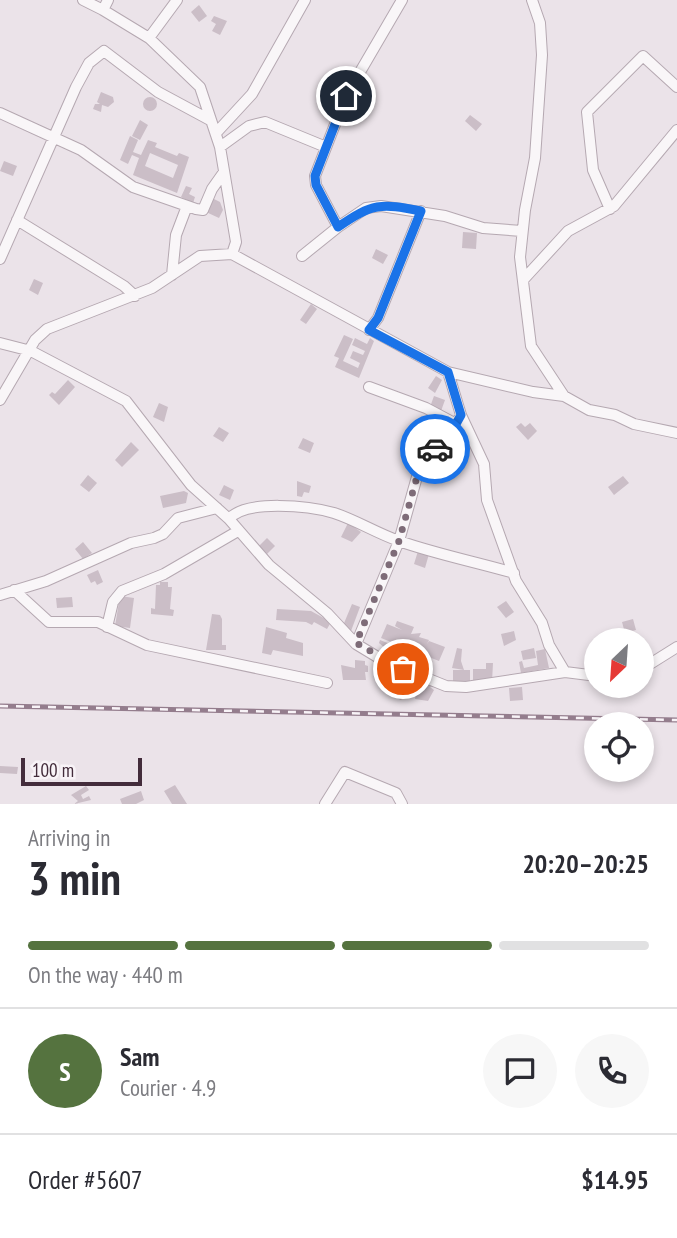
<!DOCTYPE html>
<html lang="en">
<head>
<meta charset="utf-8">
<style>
	:root { --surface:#fff; --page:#f7f7f7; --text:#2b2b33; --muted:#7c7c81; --line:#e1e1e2; --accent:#55733f }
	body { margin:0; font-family:"PT Sans Narrow",sans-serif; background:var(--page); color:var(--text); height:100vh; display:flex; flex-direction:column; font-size:26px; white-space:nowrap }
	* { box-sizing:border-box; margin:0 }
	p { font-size:23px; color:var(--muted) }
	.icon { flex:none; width:38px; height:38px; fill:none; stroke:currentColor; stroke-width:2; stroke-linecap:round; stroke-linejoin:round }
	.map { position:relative; height:804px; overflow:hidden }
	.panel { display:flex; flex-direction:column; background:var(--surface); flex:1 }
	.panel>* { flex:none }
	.needle { width:46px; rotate:205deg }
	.controls { position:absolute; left:584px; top:628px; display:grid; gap:14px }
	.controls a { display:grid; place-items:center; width:70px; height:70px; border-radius:50%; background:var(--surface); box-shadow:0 4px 10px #0003; font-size:35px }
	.scale { position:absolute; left:21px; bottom:18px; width:121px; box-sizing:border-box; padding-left:7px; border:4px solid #432c3b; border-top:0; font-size:19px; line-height:24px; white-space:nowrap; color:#432c3b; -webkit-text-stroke:5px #f8f3f7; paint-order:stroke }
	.pin { position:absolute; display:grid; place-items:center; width:60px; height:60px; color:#fff; margin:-30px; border:4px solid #fff; border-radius:50%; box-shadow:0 2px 7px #0007 }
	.courier { position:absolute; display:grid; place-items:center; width:70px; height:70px; margin:-35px; border:5px solid #1a73e8; border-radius:50%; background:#fff; color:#222; box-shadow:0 2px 9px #0007 }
	.headline em { font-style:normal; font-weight:800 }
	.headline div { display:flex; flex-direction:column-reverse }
	.headline { display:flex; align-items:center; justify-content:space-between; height:119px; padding:0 28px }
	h1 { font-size:46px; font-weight:800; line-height:52px }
	.bar { display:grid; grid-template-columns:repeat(4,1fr); gap:10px 7px; align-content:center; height:84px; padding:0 28px }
	.bar i { height:9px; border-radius:5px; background:var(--line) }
	.bar .active { background:var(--accent) }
	.bar p { grid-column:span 4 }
	.line { display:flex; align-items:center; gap:18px; padding:0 28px; border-top:2px solid var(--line) }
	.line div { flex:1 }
	.round { display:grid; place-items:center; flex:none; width:74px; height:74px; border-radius:37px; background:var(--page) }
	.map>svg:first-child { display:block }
	.building { fill:#cbbec7; fill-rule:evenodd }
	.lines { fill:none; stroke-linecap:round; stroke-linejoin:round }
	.minor-casing { stroke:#b5a8b1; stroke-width:12 }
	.minor { stroke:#f9f6f8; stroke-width:10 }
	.rail-casing { stroke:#947d8d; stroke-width:5 }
	.rail { stroke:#f8f3f7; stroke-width:2.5; stroke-dasharray:8; stroke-linecap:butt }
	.done { stroke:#7e6c78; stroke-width:7; stroke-dasharray:0 12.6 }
	.route { stroke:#1a73e8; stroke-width:9 }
</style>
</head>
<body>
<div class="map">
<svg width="677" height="804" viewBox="0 0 677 804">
	<rect width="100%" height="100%" fill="#ebe3e9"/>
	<path class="building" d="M199,5L207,16L199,22L191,12Z
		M214,16L227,21L220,35L212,31L216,24L211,21Z
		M101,92L113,97L114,102L108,107L102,105L101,112L93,109L95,104H100L97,102Z
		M143 104a7 7 0 1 1 14 0a7 7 0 1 1-14 0Z
		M470,115L482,124L476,131L465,121Z
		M140,120L148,125L140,140L132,136Z
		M130,136L138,140L133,152L141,155L148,140L157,143L155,147L177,156L179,153L189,157L177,193L133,175L139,158L132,155L128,164L120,160ZM150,153L178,165L173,178L145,166Z
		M4,161L17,166L13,176L0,171Z
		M186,186L192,188L189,194L195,197L193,203L181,197Z
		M212,198L220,202L223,210L219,218L206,212Z
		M463,232L477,233L476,249L462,248Z
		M376,249L388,255L383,264L372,258Z
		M34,279L43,283L38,295L29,290Z
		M311,304L317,309L306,324L300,320Z
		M344,335L353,339L343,361L358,368L360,363L350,358L353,351L363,355L365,351L352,345L355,338L367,344L370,338L374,341L359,378L335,367L339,358L334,356Z
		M436,376L442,380L435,393L428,388Z
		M68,380L75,387L59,405L49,395L52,392L55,394Z
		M434,396L445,400L441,411L430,407Z
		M159,403L168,407L164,422L153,417Z
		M521,423L525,427L530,423L537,431L528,440L516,427Z
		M219,427L229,433L223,442L213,436Z
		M303,438L314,443L310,453L298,448Z
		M131,442L139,450L122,467L115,460Z
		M88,475L97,483L89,492L80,485Z
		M623,476L629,483L614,495L608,487Z
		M297,481L311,486L309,493L304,492L302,497L297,496Z
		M224,485L234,490L230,500L219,495Z
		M184,491L188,493L186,503L163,508L160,496Z
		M348,523L361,532L352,542L341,537Z
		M267,538L275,546L267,554L259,546Z
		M83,542L92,553L83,559L75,549Z
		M418,551L429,554L425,568L414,564Z
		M98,570L103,582L97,585L95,581L91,583L87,575Z
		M160,582H168V587H172L170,609L174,610L173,616L151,614V608L155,609L156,585H160Z
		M120,596L134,598L130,628L115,626Z
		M72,597L73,607L57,608L56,598Z
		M506,601L514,612L506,618L497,607Z
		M352,604L360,607L351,631L342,628Z
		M277,609L311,611L331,622L327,629L314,622L312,625L306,622L276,620Z
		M212,614L220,615L222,619V645H226V650H206Z
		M633,619L636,630L625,633L622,622Z
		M397,621L414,627L411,634L421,633L419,637L429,640L427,644L429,641L445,647L439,661L381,638L387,624L402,630L395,626Z
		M266,627L287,633L286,638L303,643V656L273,650L271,655L262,653Z
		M514,631L516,640L504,646L501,634Z
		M380,640L395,646L393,657L383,653L385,648L379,643Z
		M457,648L462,649L461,661L464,670H470V682H453V670H464L452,668Z
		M534,648L536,658L523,660L521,651Z
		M545,649L549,668L521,673L519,662L522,661L524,668L538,665L536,651Z
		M355,660L365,661V665L368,666V672H365L366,680H343L341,665L355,668Z
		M486,663H493L492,682L473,681V669H486Z
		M386,667L398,673L391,688L379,681L383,674L390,677L384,672Z
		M402,675L413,677L417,683L413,690L410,688L401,700L394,697Z
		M419,680L435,686L430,687L434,690L428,701L415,699Z
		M522,687L523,700L510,701L509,688Z
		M0,766L18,767L17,774L0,773Z
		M175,785L187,804H172L164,791Z
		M86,786L89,790L81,795L83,799L89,796L91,800L74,804L78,801L71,795Z
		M141,791L144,800L136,804H122L120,799Z"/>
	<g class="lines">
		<g class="minor-casing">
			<path id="minor" d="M83,0L103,10
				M108,0L103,10L149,38L200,87L220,147L236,242L232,254
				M532,0L540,23L542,55L535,158L525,210L520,257L531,346L564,396
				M149,38L177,0
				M0,113L81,150L133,187L196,209L203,210L212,189L224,172
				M216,133L252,94L305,0
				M220,147L249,126L265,122L326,147
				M610,209L593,170L587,112L643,56L677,87
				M17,220L124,286L135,296
				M338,227L366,208L381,206L445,216L483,228L522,231
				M302,256L338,227L316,185L315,176L346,96L402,0
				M0,259L76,87L89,63L104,51L158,92L210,120
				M172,275L176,235L187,206
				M523,280L568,231L614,206L677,130
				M369,330L378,318L421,211
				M0,343L31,351L126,401L191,485L229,519L269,565L327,613L356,644L384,661L446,686L466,687L565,672L597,676
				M448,372L461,415L484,464L487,500L516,581L542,623L549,645L565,672
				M369,387L426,408L456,424
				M0,400L35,340L47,329L152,288L200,256L232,254L448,372L533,392L564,396L589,410L615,415L634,424L677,433
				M229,519C246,499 310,506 334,513C356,520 376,533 399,541C436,554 476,562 514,573
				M14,590L49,622H98L147,645L327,683
				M0,595L46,581L131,543L154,538L163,534L178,518L217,508
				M107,627L113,602L122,591L164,574L238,531
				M356,644L399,541L420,466L447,440L461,415
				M642,669L677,647
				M325,804L345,772L396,793L402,804"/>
		</g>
		<use href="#minor" class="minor"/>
		<g class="rail-casing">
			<path id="rail" d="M0,706L677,720"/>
		</g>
		<use href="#rail" class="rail"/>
	</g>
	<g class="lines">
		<path class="done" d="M403,669L356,643L399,541L420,466L435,449"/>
		<path class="route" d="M346,96L315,176L316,185L338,227C373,203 380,203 421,211L378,318L369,330L448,372L461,415L447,440L435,449"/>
	</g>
</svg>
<div class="controls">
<a><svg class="needle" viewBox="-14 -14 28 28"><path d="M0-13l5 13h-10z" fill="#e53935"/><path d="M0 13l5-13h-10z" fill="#7c7c81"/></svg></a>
<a><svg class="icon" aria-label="locate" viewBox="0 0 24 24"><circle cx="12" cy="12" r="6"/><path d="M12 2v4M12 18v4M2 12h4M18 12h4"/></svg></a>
</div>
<div class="scale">100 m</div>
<div class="pin" style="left:403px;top:669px;background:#ea580c"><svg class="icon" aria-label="bag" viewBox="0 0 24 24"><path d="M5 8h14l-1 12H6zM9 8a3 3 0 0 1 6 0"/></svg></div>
<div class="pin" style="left:346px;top:96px;background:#1f2937"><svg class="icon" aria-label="home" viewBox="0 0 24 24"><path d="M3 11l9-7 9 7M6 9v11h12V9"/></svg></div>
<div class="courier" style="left:435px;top:449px"><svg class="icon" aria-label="car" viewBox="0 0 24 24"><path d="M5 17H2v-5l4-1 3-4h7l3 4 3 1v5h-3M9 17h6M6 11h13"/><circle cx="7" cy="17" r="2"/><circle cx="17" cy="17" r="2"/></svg></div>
</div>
<section class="panel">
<div class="headline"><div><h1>3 min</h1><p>Arriving in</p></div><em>20:20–20:25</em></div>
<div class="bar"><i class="active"></i><i class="active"></i><i class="active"></i><i></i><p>On the way · 440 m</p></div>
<div class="line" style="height:126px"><b class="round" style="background:var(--accent);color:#fff">S</b><div><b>Sam</b><p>Courier · 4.9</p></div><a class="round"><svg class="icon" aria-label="chat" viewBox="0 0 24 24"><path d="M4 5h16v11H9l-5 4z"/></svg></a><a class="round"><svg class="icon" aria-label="phone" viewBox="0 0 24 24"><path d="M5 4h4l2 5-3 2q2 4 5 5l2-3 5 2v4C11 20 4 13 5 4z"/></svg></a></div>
<div class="line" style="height:91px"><div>Order #5607</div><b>$14.95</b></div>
</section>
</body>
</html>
